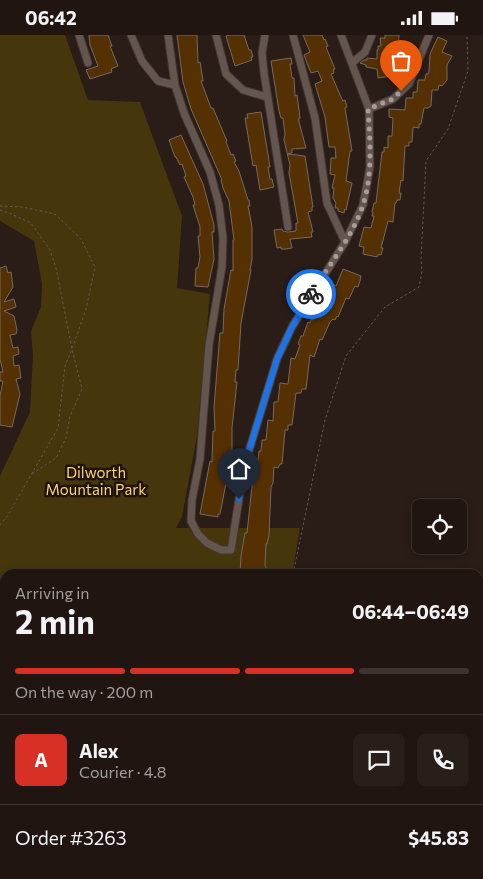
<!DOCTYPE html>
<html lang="en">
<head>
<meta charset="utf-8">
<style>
	:root { --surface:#201511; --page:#281e1a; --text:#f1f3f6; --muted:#a29f9f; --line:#3d3431; --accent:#d93025 }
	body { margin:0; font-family:Commissioner,sans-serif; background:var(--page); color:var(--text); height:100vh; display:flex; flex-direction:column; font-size:19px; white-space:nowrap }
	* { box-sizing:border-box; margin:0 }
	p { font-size:16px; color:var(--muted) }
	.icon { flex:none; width:28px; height:28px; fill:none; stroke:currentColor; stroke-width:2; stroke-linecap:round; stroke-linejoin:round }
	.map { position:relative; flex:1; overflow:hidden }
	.details { position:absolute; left:0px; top:534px; width:484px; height:311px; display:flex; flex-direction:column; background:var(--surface); border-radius:15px 15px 0 0; box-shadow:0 2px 8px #0003,0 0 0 1px var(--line) }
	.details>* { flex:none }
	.fabs { position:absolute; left:412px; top:464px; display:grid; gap:10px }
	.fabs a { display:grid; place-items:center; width:55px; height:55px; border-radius:8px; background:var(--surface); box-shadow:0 2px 8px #0003,0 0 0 1px var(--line); font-size:25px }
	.pin { position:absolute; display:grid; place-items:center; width:42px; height:42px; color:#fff; margin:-51px -21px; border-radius:50% 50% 50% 0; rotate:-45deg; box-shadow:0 0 5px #0007 }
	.pin .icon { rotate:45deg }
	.courier { position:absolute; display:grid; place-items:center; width:50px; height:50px; margin:-25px; border:4px solid #1a73e8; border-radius:50%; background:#fff; color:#222; box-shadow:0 1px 6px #0007 }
	.headline em { font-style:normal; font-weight:700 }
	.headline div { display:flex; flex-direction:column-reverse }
	.headline { display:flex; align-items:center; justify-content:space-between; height:85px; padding:0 15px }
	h1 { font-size:32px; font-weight:700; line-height:38px }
	.bar { display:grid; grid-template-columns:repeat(4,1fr); gap:8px 5px; align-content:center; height:60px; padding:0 15px }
	.bar i { height:6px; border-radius:4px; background:var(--line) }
	.bar .on { background:var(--accent) }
	.bar p { grid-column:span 4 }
	.line { display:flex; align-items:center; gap:12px; padding:0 15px; border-top:1px solid var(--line) }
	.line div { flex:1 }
	.round { display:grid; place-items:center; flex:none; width:52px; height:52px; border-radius:8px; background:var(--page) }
	.status { display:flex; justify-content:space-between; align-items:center; height:35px; padding:0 25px; background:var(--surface); direction:ltr }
	.status svg { height:14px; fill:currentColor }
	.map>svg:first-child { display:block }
	.green { fill:#45370b }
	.building { fill:#543002; stroke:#766a5e }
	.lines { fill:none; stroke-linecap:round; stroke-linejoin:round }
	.minor-casing { stroke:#423734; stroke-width:9 }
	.path { stroke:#665955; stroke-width:1; stroke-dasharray:2.5 2.5; stroke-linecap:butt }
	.minor { stroke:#65554f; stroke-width:7 }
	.done { stroke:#a99d9a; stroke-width:5; stroke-dasharray:0 9 }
	.route { stroke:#1a73e8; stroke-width:6 }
	.labels { text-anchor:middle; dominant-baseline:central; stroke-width:5; stroke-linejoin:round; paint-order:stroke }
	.park-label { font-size:15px; fill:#f9d671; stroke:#20130e }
</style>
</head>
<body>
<div class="status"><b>06:42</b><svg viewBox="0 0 49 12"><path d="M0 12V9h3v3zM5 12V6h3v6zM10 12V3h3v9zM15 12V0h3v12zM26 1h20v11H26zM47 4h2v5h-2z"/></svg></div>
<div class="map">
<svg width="483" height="844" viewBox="0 0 483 844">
	<rect width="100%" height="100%" fill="#2a1c17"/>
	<path class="green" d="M0,0H65L88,65L140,67L182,181L177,253L210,259L197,401L182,482L176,493H300L292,539H5V689L0,692V441L30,377L33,320L31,296L41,272L42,249L34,206L0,186Z
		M87,840H155L152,844H94Z"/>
	<path class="building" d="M89,0H108L112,11H110L118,31L111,34L112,37L90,44L86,35L98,31L90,10Z
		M177,0H197L198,28L200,27L203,46H201L211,73H213L227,106L226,107L231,120L233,119L236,126L234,127L239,136L248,165H249L250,171H248L252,191V224L250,235H251L241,288L238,335H236L235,347H237L232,393V415H230L226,448L220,479H218V482L200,479L210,426L212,427L213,396H215L214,372L220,298H223L224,274L231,235L233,236V205H234L229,166L223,153L221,145H222L191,74L183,47Z
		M229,0H244L249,15H251L253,22H251L252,25L235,31L226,1Z
		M303,0H322L324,5L325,4L328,11L326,12L335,34L333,35L334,38L331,39L341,62L343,66L345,65L347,72L345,73L352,116H350L346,146L352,148L346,175L345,174L344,178L338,176V173H335L336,168L333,163L334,153H332L335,140L330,139L331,123H336L335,112H329L325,82L315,49L322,46L318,36L311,38L307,28L304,20L310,17Z
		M385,0H399L398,19H392L393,28H390L391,41L378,43L377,34L366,32V30L360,28L364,25H367V23L377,24V15H378V11H381L380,3H385Z
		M438,2L447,6L442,17L452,21L447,30V45L442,51L439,50L438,55H432L431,71L428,73H424L421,89H419V93L413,92L412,107H409V111H405L403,146L401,145L399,158H401L400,165H397L396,168H395L393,187L388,186L381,213H383L381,220L379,219L377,222L363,219L364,212L359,211L364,192L371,193L374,181H372L373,177H372L374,168H376L382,117H384V112L388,113V101H392L393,83L389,82V74L405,75L406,63H413V57H417L418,45H425L426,39H428L429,36L430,19Z
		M291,23L292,29H290L292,43H294L295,61L297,60L300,83H299V87L306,113L292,114V118L288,119L305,121L313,172H312V176L308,177L313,197H311L312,202L290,204L292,213L286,214H281V212L277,213L274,195L282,194L283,196L288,197L296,196V188H298L289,138L290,130L284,105L285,99L283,83H281L279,76L271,26Z
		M261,77L270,132H268L270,144H272L274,152L260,155L256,130L253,131L245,83H248L247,79Z
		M181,100L203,149L214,190V197H212L214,224L208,252L195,251L196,233H198L200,222L198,201H200V192L193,170H195L193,162L184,142L186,141L182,129L180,130L176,122H175L169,105Z
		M6,231L8,238L11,237L13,252L4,267L14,264L16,272L4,276L14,281L17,295L16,299L10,300L13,313L18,312L19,319L13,321L14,331L19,330L21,343L16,344L20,359L12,392L0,390V361L3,346H0V337H3L0,324V233Z
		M343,234L361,241L360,246L358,252L355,251L349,264L346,263L338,282L337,281L335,285L333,284L330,287L322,305L320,304L314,322L310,320L306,354H302L301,358H296L292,390H288V395H285L282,429H280L278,433L274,432L273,448L271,452L269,500L267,509H266L265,531L266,532V539H240L241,521L245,498H247L253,442H256L259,416H261L262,405H266L268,385L273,386L274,367H278L280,348L288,349L291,323L295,324L300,310L298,309L301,301H303L308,287L310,288L311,284L313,285L322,265L323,266L330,252L333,253L334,250L336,251Z"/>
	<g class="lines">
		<g class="minor-casing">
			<path id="minor" d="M79,0L88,28
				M131,0L142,26L158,46L175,50L184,78L210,137L219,170L223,203L222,232L209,310L200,424L192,465L191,486L198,499L207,508L221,515H231L244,432L277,324L292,292L345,207L363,170L370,132L369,74L393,64L409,49L429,0
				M168,0L175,50
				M216,0L226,39L243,55L267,62
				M265,0L262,18L264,38L288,192
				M293,0L315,83L327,168L345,207
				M341,0L369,74
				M352,28L365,17L372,0"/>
		</g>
		<path class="path" d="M0,171L22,172L55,179L81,204L95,232L86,274L72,314L82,354L70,381L66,403L56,423L32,439
			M0,175L9,178L31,188L50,215L56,233L72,314L65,331L58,393L8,480L0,490
			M293,539L325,385L346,321L385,272L419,252L422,236L421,225L426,126L448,94L468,36L467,0
			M159,844L162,840"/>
		<use href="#minor" class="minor"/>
	</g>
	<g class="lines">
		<path class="done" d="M311,259C328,231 353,201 363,170C373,139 370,105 368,74L393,64L401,56"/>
		<path class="route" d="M239,464L244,432L277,324L292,292L311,259"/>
	</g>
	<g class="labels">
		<g class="park-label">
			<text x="96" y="437">Dilworth<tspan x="96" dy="17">Mountain Park</tspan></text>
		</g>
	</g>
</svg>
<div class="fabs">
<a><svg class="icon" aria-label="locate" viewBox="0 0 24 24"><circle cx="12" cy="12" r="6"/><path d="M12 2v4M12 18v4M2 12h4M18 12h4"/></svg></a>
</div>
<div class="pin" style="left:401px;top:56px;background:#ea580c"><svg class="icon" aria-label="bag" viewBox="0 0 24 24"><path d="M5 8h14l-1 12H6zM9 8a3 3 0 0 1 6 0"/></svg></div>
<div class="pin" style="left:239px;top:464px;background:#1f2937"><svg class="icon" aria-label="home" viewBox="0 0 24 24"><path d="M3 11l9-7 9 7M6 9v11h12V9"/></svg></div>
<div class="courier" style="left:311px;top:259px"><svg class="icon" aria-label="bike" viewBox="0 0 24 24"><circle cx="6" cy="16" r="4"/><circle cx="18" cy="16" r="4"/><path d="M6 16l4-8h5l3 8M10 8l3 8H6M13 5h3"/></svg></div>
<section class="details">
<div class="headline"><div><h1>2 min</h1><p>Arriving in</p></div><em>06:44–06:49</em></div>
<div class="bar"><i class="on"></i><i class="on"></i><i class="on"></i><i></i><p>On the way · 200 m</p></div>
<div class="line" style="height:90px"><b class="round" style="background:var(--accent);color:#fff">A</b><div><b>Alex</b><p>Courier · 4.8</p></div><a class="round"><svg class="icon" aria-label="chat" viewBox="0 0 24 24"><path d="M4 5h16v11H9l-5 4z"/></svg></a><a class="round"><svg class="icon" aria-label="phone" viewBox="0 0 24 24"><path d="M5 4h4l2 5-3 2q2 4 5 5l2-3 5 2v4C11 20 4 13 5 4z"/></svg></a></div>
<div class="line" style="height:65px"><div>Order #3263</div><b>$45.83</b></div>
</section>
</div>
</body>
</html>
